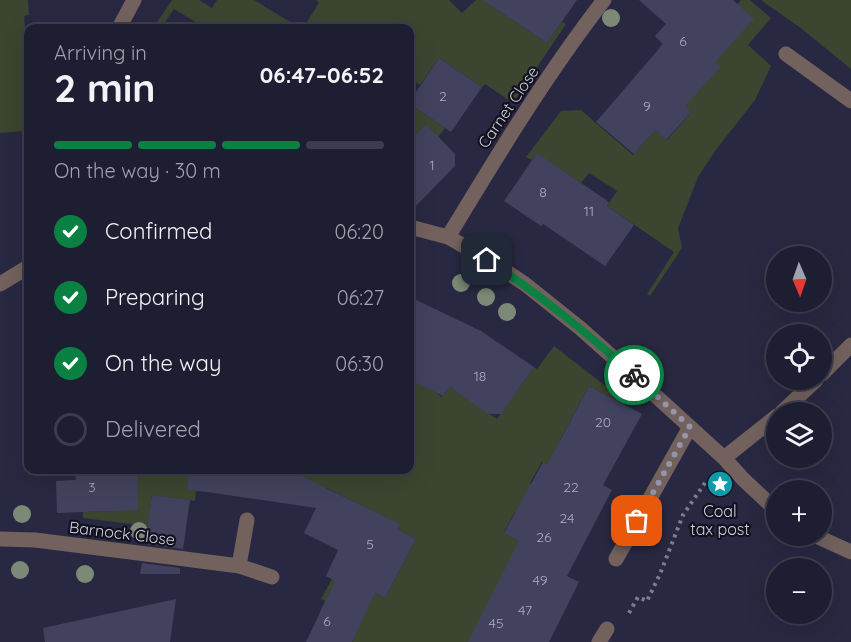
<!DOCTYPE html>
<html lang="en">
<head>
<meta charset="utf-8">
<style>
	:root { --surface:#1e1e32; --page:#26273a; --text:#f1f3f6; --muted:#a1a2ac; --line:#3c3c4d; --accent:#0b8043 }
	body { margin:0; font-family:Quicksand,sans-serif; background:var(--page); color:var(--text); height:100vh; display:flex; flex-direction:column; font-size:22px; white-space:nowrap }
	* { box-sizing:border-box; margin:0 }
	p { font-size:20px; color:var(--muted) }
	.icon { flex:none; width:33px; height:33px; fill:none; stroke:currentColor; stroke-width:2; stroke-linecap:round; stroke-linejoin:round }
	.map { position:relative; flex:1; overflow:hidden }
	.drawer { position:absolute; left:24px; top:24px; width:390px; height:450px; display:flex; flex-direction:column; background:var(--surface); border-radius:12px; box-shadow:0 6px 24px #0002,0 0 0 2px var(--line) }
	.drawer>* { flex:none }
	.needle { width:39px; rotate:178deg }
	.controls { position:absolute; left:766px; top:246px; display:grid; gap:12px }
	.controls a { display:grid; place-items:center; width:66px; height:66px; border-radius:50%; background:var(--surface); box-shadow:0 6px 24px #0002,0 0 0 2px var(--line); font-size:30px }
	.pin { position:absolute; display:grid; place-items:center; width:51px; height:51px; color:#fff; margin:-26px; border-radius:12px; box-shadow:0 3px 9px #0006 }
	.courier { position:absolute; display:grid; place-items:center; width:60px; height:60px; margin:-30px; border:4px solid #0b8043; border-radius:50%; background:#fff; color:#222; box-shadow:0 2px 8px #0007 }
	.head em { font-style:normal; font-weight:700 }
	.head div { display:flex; flex-direction:column-reverse }
	.head { display:flex; align-items:center; justify-content:space-between; height:102px; padding:0 30px }
	h1 { font-size:39px; font-weight:700; line-height:45px }
	.bar { display:grid; grid-template-columns:repeat(4,1fr); gap:9px 6px; align-content:center; height:72px; padding:0 30px }
	.bar i { height:8px; border-radius:4px; background:var(--line) }
	.bar .current { background:var(--accent) }
	.bar p { grid-column:span 4 }
	ol { padding:0 30px; list-style:none }
	li { display:flex; align-items:center; gap:18px; height:66px }
	li p { margin-inline-start:auto }
	li .icon { padding:6px; border-radius:50%; background:var(--accent); color:#fff; stroke-width:4 }
	li:last-child { color:var(--muted) }
	li i { width:33px; height:33px; border:3px solid var(--line); border-radius:50% }
	.map>svg:first-child { display:block }
	.green { fill:#3b4530 }
	.building { fill:#42425e }
	.lines { fill:none; stroke-linecap:round; stroke-linejoin:round }
	.path { stroke:#7b7b91; stroke-width:4; stroke-dasharray:3 4.5; stroke-linecap:butt }
	.minor { stroke:#72615c; stroke-width:15 }
	.tree { fill:#7b8976 }
	.done { stroke:#9595a9; stroke-width:6; stroke-dasharray:0 10.8 }
	.route { stroke:#0b8043; stroke-width:8 }
	.labels { text-anchor:middle; dominant-baseline:central; stroke-width:4.5; stroke-linejoin:round; paint-order:stroke }
	.number-label { font-size:14px; fill:#acacc0 }
	.street-label { font-size:16px; fill:#cfd0e1; stroke:#12121e }
	.poi-label { font-size:16px; fill:#cfd0e1; stroke:#12121e }
</style>
</head>
<body>
<div class="map">
<svg width="851" height="642" viewBox="0 0 851 642">
	<rect width="100%" height="100%" fill="#282842"/>
	<path class="green" d="M0,0H28L29,15L24,16L27,47L28,48V173L25,131L0,133Z
		M172,0H199L212,8L217,0H254L300,28H205L174,9L161,28H153Z
		M316,0H449L462,13L476,0H495L492,6L547,43L562,22L566,24L513,103L485,84L482,87L439,58L420,85L410,78V28H303L319,3Z
		M741,0H750L771,18L748,45L771,66L755,100L715,151L698,177L678,228L682,248L650,296L647,294L674,252L607,206L617,191L589,173L581,183L537,154L532,160L526,157L561,111L581,110L633,155L655,130L667,140L691,112L678,101L659,48L663,43L720,67L699,48Z
		M761,0H851V69L802,29Z
		M410,104L445,128L438,137L425,125L410,141Z
		M554,346L625,401L623,404L589,386L560,440L598,461L563,474L542,462L530,483L550,495L535,523L515,512L504,532L570,568L468,642H352L357,630L320,612L325,601L321,599L332,579L366,589L385,598L416,539L397,529L399,524L327,488L316,508L287,494L282,503L276,502L281,470H410V380L426,385L442,397L450,387L497,419L534,367L537,369Z
		M137,470H211L207,492L196,491L195,501L152,495L148,526L83,518V512L116,511L115,493L137,475Z"/>
	<path class="building" d="M483,0H577L547,43Z
		M639,0H733L754,19L715,62L721,67L685,106L691,112L666,140L655,130L634,154L596,122L663,44L655,36L666,24Z
		M439,58L482,87L451,132L410,104V101Z
		M426,124L455,154V166L410,212V141Z
		M537,153L609,202L607,206L634,225L605,266L543,224L541,226L504,201Z
		M410,297L481,331L534,367L501,414H488L450,387L443,396L410,380Z
		M589,386L642,414L603,485L612,490L567,576L579,582L549,642H468L519,541L504,533L543,462L547,465Z
		M75,470H137L138,510L57,513L56,481L76,480Z
		M189,470H289L400,524L397,529L416,539L385,598L375,593L352,642H306L335,581L326,576L338,550L304,533L316,508L187,489Z
		M152,495L190,500L183,549L145,544Z
		M142,563L180,568V574H140Z
		M176,599L170,642H45L43,628Z"/>
	<g class="lines">
		<path class="path" d="M629,613L638,597L647,601L660,574L683,515L707,480"/>
		<path class="minor" d="M119,28L134,0
			M786,54L851,101
			M410,227L448,237L487,259L525,284L580,328L634,376L724,458L744,480L777,511
			M448,237C497,156 546,75 604,0
			M0,284L28,267
			M822,374L851,345
			M782,412L816,380
			M724,458L777,416
			M816,536L851,552
			M0,539L35,540L170,557L239,566L272,577
			M616,559L690,427
			M239,566L247,520
			M599,642L607,629"/>
	</g>
	<g class="tree">
		<circle cx="611" cy="18" r="9"/>
		<circle cx="461" cy="283" r="9"/>
		<circle cx="486" cy="297" r="9"/>
		<circle cx="507" cy="312" r="9"/>
		<circle cx="22" cy="514" r="9"/>
		<circle cx="139" cy="531" r="9"/>
		<circle cx="20" cy="570" r="9"/>
		<circle cx="85" cy="574" r="9"/>
	</g>
	<g class="lines">
		<path class="done" d="M634,375L690,427L637,521"/>
		<path class="route" d="M487,260C540,294 587,333 634,375"/>
	</g>
	<defs>
		<g id="sight-disc" transform="scale(1.35)"><circle r="9.5" fill="#0f9aa8" stroke="#12121e"/><path d="M0-6L1.8-2.2L6-1.7L2.9 1.2L3.7 5.4L0 3.3L-3.7 5.4L-2.9 1.2L-6-1.7L-1.8-2.2Z" fill="#fff"/></g>
	</defs>
	<g fill-rule="evenodd">
		<use href="#sight-disc" x="720" y="484"/>
	</g>
	<g class="labels">
		<g class="number-label">
			<text x="683" y="41">6</text>
			<text x="443" y="96">2</text>
			<text x="647" y="106">9</text>
			<text x="432" y="165">1</text>
			<text x="543" y="192">8</text>
			<text x="589" y="211">11</text>
			<text x="480" y="376">18</text>
			<text x="603" y="422">20</text>
			<text x="92" y="487">3</text>
			<text x="571" y="487">22</text>
			<text x="567" y="518">24</text>
			<text x="544" y="537">26</text>
			<text x="370" y="544">5</text>
			<text x="540" y="580">49</text>
			<text x="525" y="610">47</text>
			<text x="327" y="621">6</text>
			<text x="496" y="623">45</text>
		</g>
		<g class="street-label">
			<text transform="translate(508 107) rotate(-56)">Carnet Close</text>
			<text transform="translate(122 533) rotate(7)">Barnock Close</text>
		</g>
		<g class="poi-label">
			<text x="720" y="511">Coal<tspan x="720" dy="18">tax post</tspan></text>
		</g>
	</g>
</svg>
<div class="controls">
<a><svg class="needle" viewBox="-14 -14 28 28"><path d="M0-13l5 13h-10z" fill="#e53935"/><path d="M0 13l5-13h-10z" fill="#a1a2ac"/></svg></a>
<a><svg class="icon" aria-label="locate" viewBox="0 0 24 24"><circle cx="12" cy="12" r="6"/><path d="M12 2v4M12 18v4M2 12h4M18 12h4"/></svg></a>
<a><svg class="icon" aria-label="layers" viewBox="0 0 24 24"><path d="M12 4l9 5-9 5-9-5zM3 14l9 5 9-5"/></svg></a>
<a>+</a>
<a>−</a>
</div>
<div class="pin" style="left:637px;top:521px;background:#ea580c"><svg class="icon" aria-label="bag" viewBox="0 0 24 24"><path d="M5 8h14l-1 12H6zM9 8a3 3 0 0 1 6 0"/></svg></div>
<div class="pin" style="left:487px;top:260px;background:#1f2937"><svg class="icon" aria-label="home" viewBox="0 0 24 24"><path d="M3 11l9-7 9 7M6 9v11h12V9"/></svg></div>
<div class="courier" style="left:634px;top:375px"><svg class="icon" aria-label="bike" viewBox="0 0 24 24"><circle cx="6" cy="16" r="4"/><circle cx="18" cy="16" r="4"/><path d="M6 16l4-8h5l3 8M10 8l3 8H6M13 5h3"/></svg></div>
<section class="drawer">
<div class="head"><div><h1>2 min</h1><p>Arriving in</p></div><em>06:47–06:52</em></div>
<div class="bar"><i class="current"></i><i class="current"></i><i class="current"></i><i></i><p>On the way · 30 m</p></div>
<ol>
<li><svg class="icon" aria-label="check" viewBox="0 0 24 24"><path d="M5 12l5 5 9-10"/></svg>Confirmed<p>06:20</p></li>
<li><svg class="icon" aria-label="check" viewBox="0 0 24 24"><path d="M5 12l5 5 9-10"/></svg>Preparing<p>06:27</p></li>
<li><svg class="icon" aria-label="check" viewBox="0 0 24 24"><path d="M5 12l5 5 9-10"/></svg>On the way<p>06:30</p></li>
<li><i></i>Delivered</li>
</ol>
</section>
</div>
</body>
</html>
